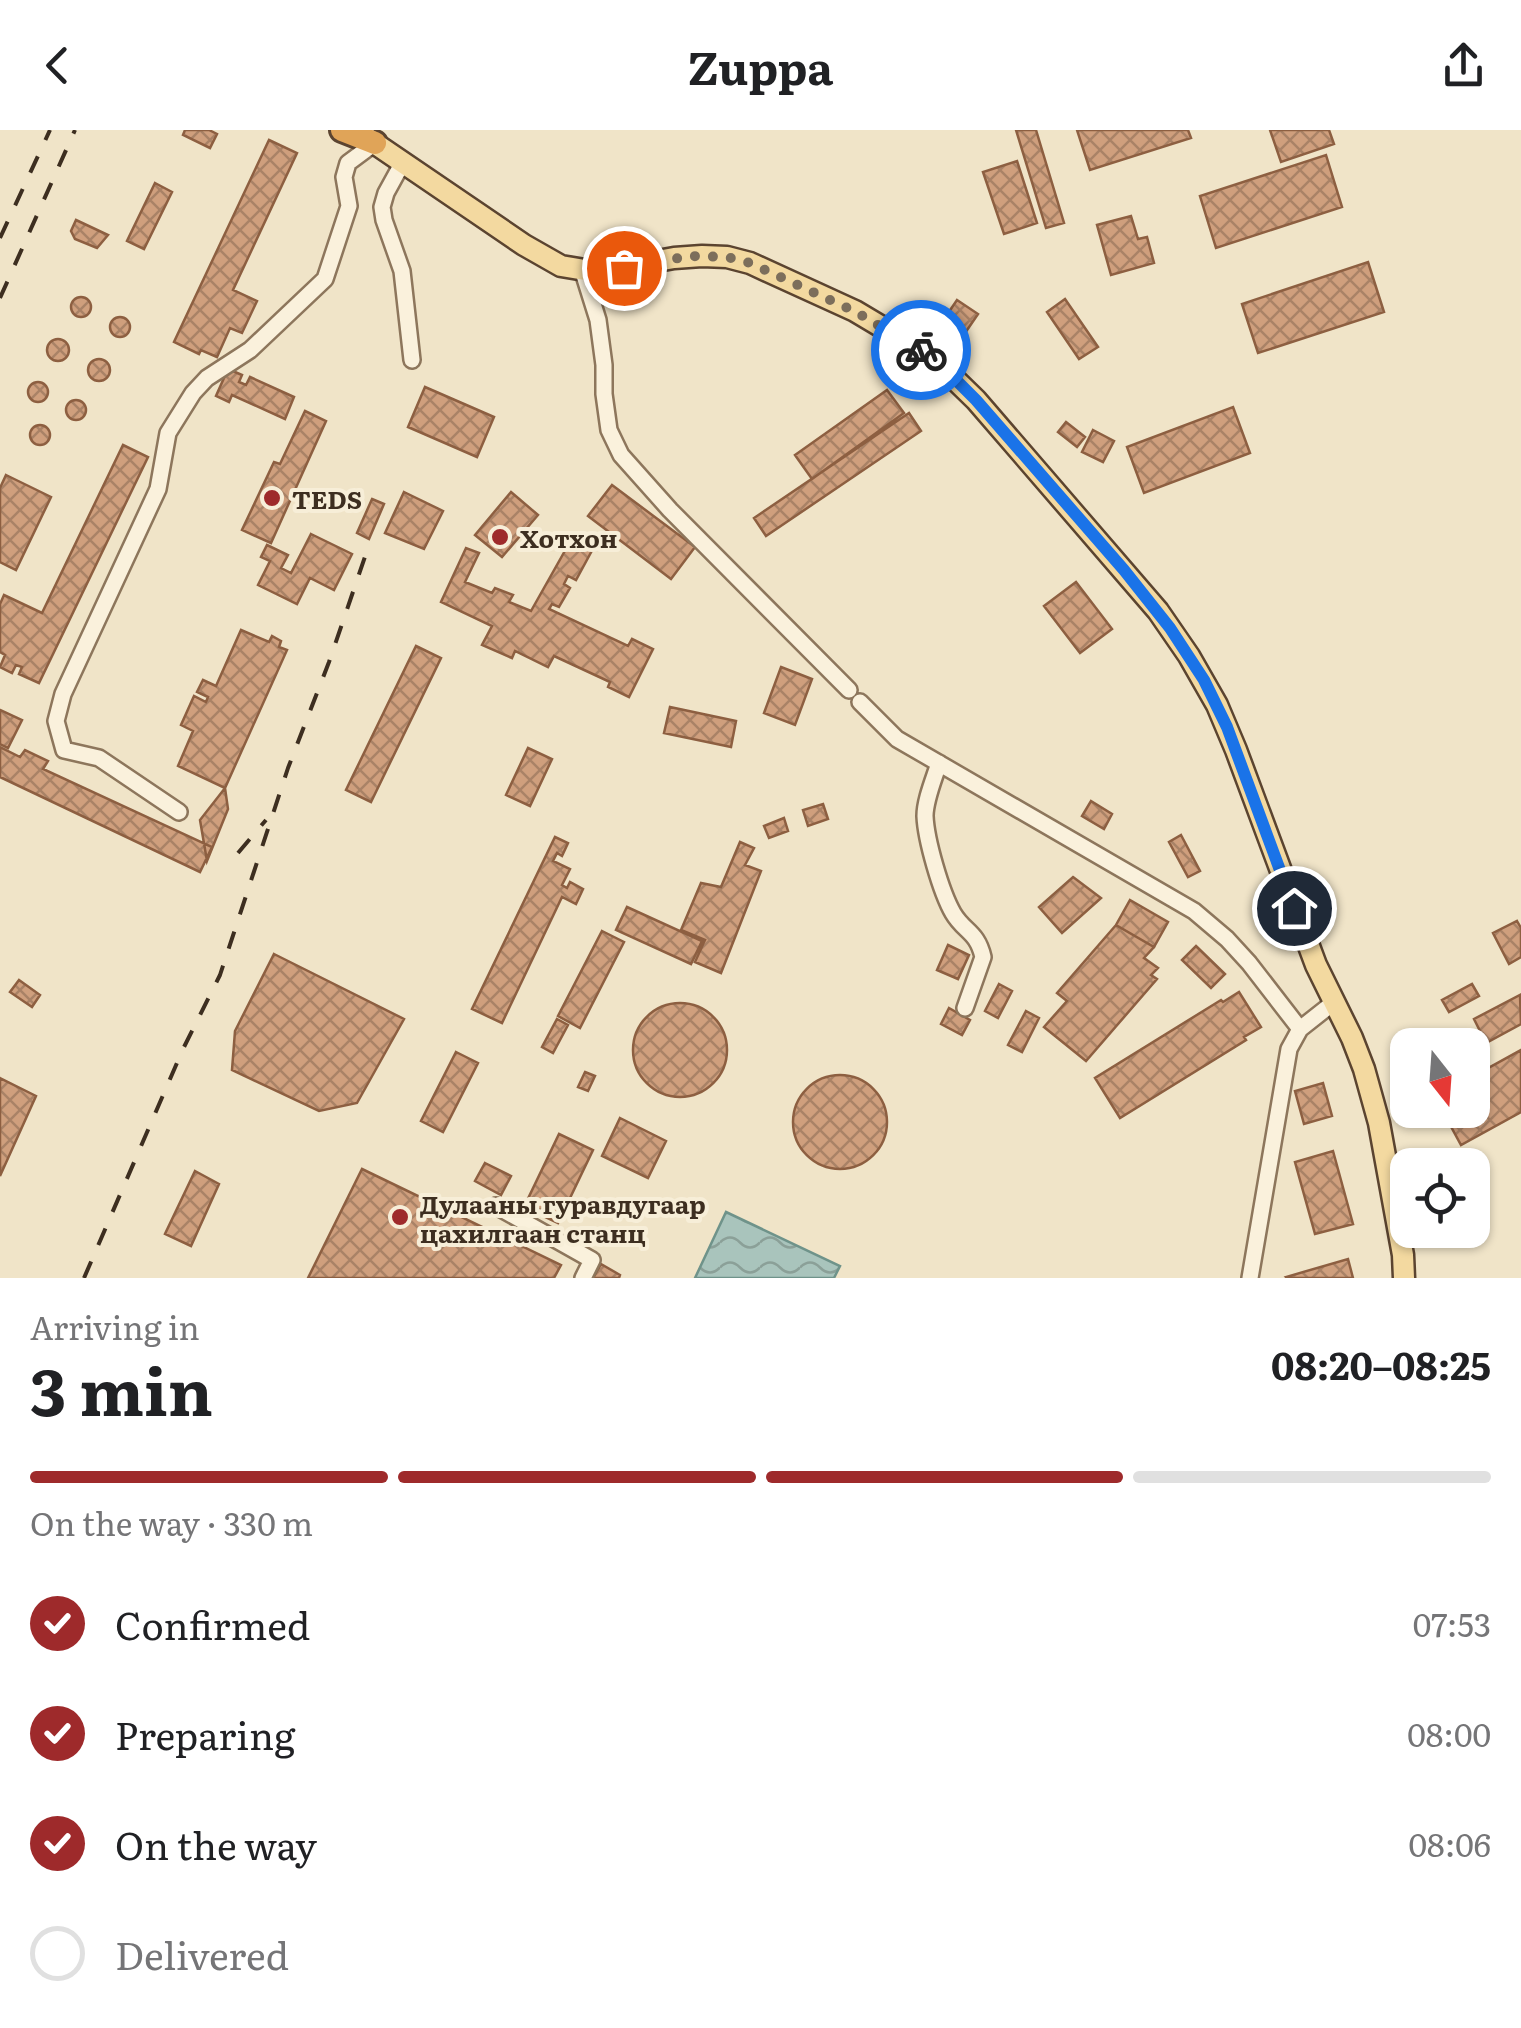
<!DOCTYPE html>
<html lang="en">
<head>
<meta charset="utf-8">
<style>
	:root { --surface:#fff; --page:#f6f6f6; --text:#202124; --muted:#757577; --line:#e0e0e0; --accent:#9e2a2b }
	body { margin:0; font-family:Literata,serif; background:var(--page); color:var(--text); height:100vh; display:flex; flex-direction:column; font-size:38px; white-space:nowrap }
	* { box-sizing:border-box; margin:0 }
	p { font-size:32px; color:var(--muted) }
	.icon { flex:none; width:55px; height:55px; fill:none; stroke:currentColor; stroke-width:2; stroke-linecap:round; stroke-linejoin:round }
	.map { position:relative; height:1148px; overflow:hidden }
	.panel { display:flex; flex-direction:column; background:var(--surface); flex:1 }
	.panel>* { flex:none }
	.needle { width:65px; rotate:163deg }
	.controls { position:absolute; left:1390px; top:898px; display:grid; gap:20px }
	.controls a { display:grid; place-items:center; width:100px; height:100px; border-radius:20px; background:var(--surface); box-shadow:0 2px 8px #0004; font-size:50px }
	.pin { position:absolute; display:grid; place-items:center; width:85px; height:85px; color:#fff; margin:-42px; border:5px solid #fff; border-radius:50%; box-shadow:0 2px 10px #0007 }
	.courier { position:absolute; display:grid; place-items:center; width:100px; height:100px; margin:-50px; border:8px solid #1a73e8; border-radius:50%; background:#fff; color:#222; box-shadow:0 2px 12px #0007 }
	.headline em { font-style:normal; font-weight:700 }
	.headline div { display:flex; flex-direction:column-reverse }
	.headline { display:flex; align-items:center; justify-content:space-between; height:170px; padding:0 30px }
	h1 { font-size:65px; font-weight:700; line-height:75px }
	.bar { display:grid; grid-template-columns:repeat(4,1fr); gap:15px 10px; align-content:center; height:120px; padding:0 30px }
	.bar i { height:12px; border-radius:8px; background:var(--line) }
	.bar .selected { background:var(--accent) }
	.bar p { grid-column:span 4 }
	ol { padding:0 30px; list-style:none }
	li { display:flex; align-items:center; gap:30px; height:110px }
	li p { margin-inline-start:auto }
	li .icon { padding:10px; border-radius:50%; background:var(--accent); color:#fff; stroke-width:4 }
	li:last-child { color:var(--muted) }
	li i { width:55px; height:55px; border:5px solid var(--line); border-radius:50% }
	header { display:flex; justify-content:space-between; align-items:center; height:130px; padding:0 30px; background:var(--surface); font-size:45px; font-weight:700 }
	.map>svg:first-child { display:block }
	.water { fill:url(#water-waves); stroke:#6f938a; stroke-width:2.5 }
	.building { fill:url(#building-cross-hatch); stroke:#8d5f41; stroke-width:2.5 }
	.lines { fill:none; stroke-linecap:round; stroke-linejoin:round }
	.minor-casing { stroke:#8d765c; stroke-width:20 }
	.major-casing { stroke:#5b4430; stroke-width:25 }
	.highway-casing { stroke:#5b4430; stroke-width:28 }
	.minor { stroke:#faf1dc; stroke-width:15 }
	.major { stroke:#f3d9a0; stroke-width:20 }
	.highway { stroke:#e0a458; stroke-width:22 }
	.rail { stroke:#3d2e20; stroke-width:4; stroke-dasharray:18 18; stroke-linecap:butt }
	.done { stroke:#7c6e5b; stroke-width:10; stroke-dasharray:0 18 }
	.route { stroke:#1a73e8; stroke-width:12 }
	.poi-dot { fill:#9e2a2b; stroke:#f7eed8; stroke-width:4 }
	.labels { text-anchor:middle; dominant-baseline:central; stroke-width:8; stroke-linejoin:round; paint-order:stroke }
	.poi-label { font-size:25px; font-weight:bold; fill:#3d2e20; stroke:#f7eed8; text-anchor:start }
</style>
</head>
<body>
<header><svg class="icon" aria-label="back" viewBox="0 0 24 24"><path d="M15 5l-7 7 7 7"/></svg>Zuppa<svg class="icon" aria-label="share" viewBox="0 0 24 24"><path d="M12 15V3M7 8l5-5 5 5M5 13v7h14v-7"/></svg></header>
<div class="map">
<svg width="1521" height="1148" viewBox="0 0 1521 1148">
	<defs>
		<pattern id="water-waves" width="16" height="10" patternUnits="userSpaceOnUse" patternTransform="scale(2.5)"><rect width="16" height="10" fill="#a9c4bc"/><path d="M0 5q4-4 8 0t8 0" fill="none" stroke="#8ba098"/></pattern>
		<pattern id="building-cross-hatch" width="8" height="8" patternUnits="userSpaceOnUse" patternTransform="scale(2.5)"><rect width="8" height="8" fill="#cf9f7d"/><path d="M0 0l8 8M0 8l8-8" fill="none" stroke="#a98266"/></pattern>
	</defs>
	<rect width="100%" height="100%" fill="#f0e4c8"/>
	<path class="water" d="M726,1082L840,1136L834,1148H695Z"/>
	<path class="building" d="M185,0H209L217,4L210,18L183,5Z
		M1016,0H1036L1064,93L1046,98Z
		M1077,0H1188L1191,8L1090,40Z
		M1270,0H1329L1334,14L1281,32Z
		M269,10L297,23L233,160L257,171L242,203L230,198L217,227L201,220L199,224L174,212Z
		M1326,25L1342,77L1216,118L1200,66Z
		M1017,31L1037,93L1004,104L983,42Z
		M155,53L172,62L144,119L127,111Z
		M1131,86L1138,109L1147,107L1154,133L1111,145L1097,95Z
		M76,90L108,105L97,118L75,109L71,101Z
		M1368,132L1384,182L1258,223L1242,174Z
		M71 177a10 10 0 1 1 20 0a10 10 0 1 1-20 0Z
		M1065,169L1098,217L1079,229L1047,182Z
		M957,170L978,184L963,206L942,192Z
		M110 197a10 10 0 1 1 20 0a10 10 0 1 1-20 0Z
		M47 220a11 11 0 1 1 22 0a11 11 0 1 1-22 0Z
		M88 240a11 11 0 1 1 22 0a11 11 0 1 1-22 0Z
		M228,239L242,245L239,252L246,255L250,247L294,267L285,289L232,265L229,272L216,266Z
		M28 262a10 10 0 1 1 20 0a10 10 0 1 1-20 0Z
		M425,257L494,287L477,327L408,297Z
		M887,260L904,283L812,349L795,325Z
		M66 280a10 10 0 1 1 20 0a10 10 0 1 1-20 0Z
		M1233,277L1250,323L1144,363L1127,317Z
		M305,281L326,291L271,413L242,400L274,332L280,334Z
		M909,283L921,301L766,406L754,388Z
		M1066,292L1085,307L1077,317L1058,302Z
		M30 305a10 10 0 1 1 20 0a10 10 0 1 1-20 0Z
		M1093,300L1114,311L1103,332L1082,322Z
		M123,315L148,327L39,553L19,544L22,537L16,535L12,543L0,537L5,525L0,522V474L4,465L42,483Z
		M6,345L51,367L16,440L0,432V358Z
		M612,355L695,417L671,449L588,386Z
		M404,362L443,381L424,419L385,403Z
		M511,362L538,385L502,427L475,405Z
		M372,369L384,374L369,409L357,403Z
		M575,403L595,415L576,450L568,446L564,454L570,458L559,477L552,474L549,479L628,516L632,509L653,519L629,567L608,557L610,552L554,526L548,537L515,521L512,528L482,515L492,496L441,472L466,418L479,423L465,452L492,463L495,458L513,465L509,472L531,481Z
		M311,404L352,424L334,460L310,448L297,474L258,455L270,431L261,427L267,415L288,425L281,438L291,443Z
		M1076,452L1112,499L1080,523L1044,476Z
		M241,500L269,512L272,506L281,511L279,517L287,520L225,658L178,636L193,601L181,595L194,566L206,572L208,567L197,562L203,550L216,556Z
		M416,516L441,528L371,672L346,660Z
		M781,537L812,549L795,595L764,583Z
		M670,577L736,591L731,617L664,603Z
		M0,580L22,590L8,618L0,614Z
		M0,617L20,627L25,620L48,631L43,639L212,717L200,742L0,647Z
		M528,618L552,629L530,676L506,665Z
		M225,658L228,679L207,731L200,690Z
		M1091,671L1112,684L1104,699L1082,686Z
		M823,674L828,689L808,696L803,680Z
		M784,688L788,701L769,708L764,696Z
		M1181,705L1200,741L1188,747L1169,712Z
		M555,707L568,713L562,726L557,723L553,731L570,739L562,755L567,758L570,752L583,759L576,774L562,767L502,893L472,879Z
		M740,712L754,718L745,735L761,741L721,843L695,832L705,810L681,800L701,753L721,757Z
		M1073,747L1101,768L1062,803L1039,777Z
		M1130,770L1168,792L1154,817L1116,795Z
		M627,777L702,811L691,834L616,800Z
		M1517,791L1521,798V827L1509,834L1493,803Z
		M1116,795L1154,817L1144,828L1158,838L1151,845L1157,849L1086,931L1044,897L1067,871L1057,863Z
		M602,801L624,812L580,898L558,886Z
		M948,815L969,825L958,849L937,840Z
		M1196,816L1225,844L1211,858L1182,830Z
		M274,824L404,889L357,973L319,981L232,940L235,901Z
		M19,850L40,865L32,877L10,862Z
		M999,854L1012,861L998,888L985,881Z
		M1472,854L1479,866L1449,882L1442,870Z
		M1239,862L1261,897L1244,907L1246,910L1120,988L1095,948L1221,870L1223,872Z
		M1520,865L1521,894L1486,913L1474,889Z
		M633 920a47 47 0 1 1 94 0a47 47 0 1 1-94 0Z
		M949,878L970,890L962,905L941,894Z
		M1026,881L1039,888L1022,922L1008,915Z
		M557,889L568,895L553,923L542,917Z
		M1521,920V982L1461,1015L1442,980H1472V947Z
		M456,922L478,933L443,1002L421,991Z
		M585,942L595,946L588,961L578,957Z
		M793 992a47 47 0 1 1 94 0a47 47 0 1 1-94 0Z
		M0,948L36,966L0,1046Z
		M1323,953L1332,986L1304,994L1295,961Z
		M620,988L666,1011L648,1048L602,1026Z
		M559,1004L593,1020L558,1093L524,1077Z
		M1333,1021L1353,1094L1315,1104L1295,1032Z
		M485,1033L511,1046L501,1065L475,1051Z
		M362,1039L561,1135L554,1148H308Z
		M195,1041L219,1054L191,1116L165,1104Z
		M1348,1129L1353,1148H1287L1286,1147Z
		M601,1134L620,1145L619,1148H593Z"/>
	<g class="lines">
		<g class="minor-casing">
			<path id="minor" d="M403,32L386,63L382,77L384,90L402,141L412,230
				M583,142L598,190L604,235V264L609,300L621,325L670,380L849,560
				M860,572L897,609L1194,781L1227,809L1249,833L1300,899
				M939,633C934,649 925,670 925,686C926,710 941,762 953,783C964,802 977,801 983,827L965,878
				M179,682L99,628L64,620L56,591L63,564L158,359L168,303L193,263L207,248L250,220L325,149L349,76L344,47L348,33L375,13
				M496,1076L592,1130L583,1148
				M1250,1148L1289,919L1300,899L1333,873"/>
		</g>
		<g class="major-casing">
			<path id="major" d="M361,4L524,115L561,136L597,142L674,128L702,126L727,127L750,133L855,181L907,212L940,235L976,270L1158,481L1189,526L1217,575L1236,620L1316,835L1352,908L1364,939L1379,993L1403,1125L1404,1148"/>
		</g>
		<g class="highway-casing">
			<path id="highway" d="M342,0L375,13"/>
		</g>
		<use href="#minor" class="minor"/>
		<use href="#major" class="major"/>
		<use href="#highway" class="highway"/>
		<path class="rail" d="M0,108L50,0
			M0,168L75,0
			M238,723L266,690
			M84,1148L183,919L220,845L288,638L329,532L368,418"/>
	</g>
	<g class="lines">
		<path class="done" d="M624,138L690,126L727,127L750,133L854,181L921,220"/>
		<path class="route" d="M921,220L940,234L976,270L1124,440L1170,498L1204,550L1227,597L1294,778"/>
	</g>
	<g class="poi-dot">
		<circle cx="272" cy="368" r="10"/>
		<circle cx="500" cy="407" r="10"/>
		<circle cx="400" cy="1087" r="10"/>
	</g>
	<g class="labels">
		<g class="poi-label">
			<text x="292" y="368">TEDS</text>
			<text x="520" y="407">Хотхон</text>
			<text x="420" y="1073">Дулааны гуравдугаар<tspan x="420" dy="29">цахилгаан станц</tspan></text>
		</g>
	</g>
</svg>
<div class="controls">
<a><svg class="needle" viewBox="-14 -14 28 28"><path d="M0-13l5 13h-10z" fill="#e53935"/><path d="M0 13l5-13h-10z" fill="#757577"/></svg></a>
<a><svg class="icon" aria-label="locate" viewBox="0 0 24 24"><circle cx="12" cy="12" r="6"/><path d="M12 2v4M12 18v4M2 12h4M18 12h4"/></svg></a>
</div>
<div class="pin" style="left:624px;top:138px;background:#ea580c"><svg class="icon" aria-label="bag" viewBox="0 0 24 24"><path d="M5 8h14l-1 12H6zM9 8a3 3 0 0 1 6 0"/></svg></div>
<div class="pin" style="left:1294px;top:778px;background:#1f2937"><svg class="icon" aria-label="home" viewBox="0 0 24 24"><path d="M3 11l9-7 9 7M6 9v11h12V9"/></svg></div>
<div class="courier" style="left:921px;top:220px"><svg class="icon" aria-label="bike" viewBox="0 0 24 24"><circle cx="6" cy="16" r="4"/><circle cx="18" cy="16" r="4"/><path d="M6 16l4-8h5l3 8M10 8l3 8H6M13 5h3"/></svg></div>
</div>
<section class="panel">
<div class="headline"><div><h1>3 min</h1><p>Arriving in</p></div><em>08:20–08:25</em></div>
<div class="bar"><i class="selected"></i><i class="selected"></i><i class="selected"></i><i></i><p>On the way · 330 m</p></div>
<ol>
<li><svg class="icon" aria-label="check" viewBox="0 0 24 24"><path d="M5 12l5 5 9-10"/></svg>Confirmed<p>07:53</p></li>
<li><svg class="icon" aria-label="check" viewBox="0 0 24 24"><path d="M5 12l5 5 9-10"/></svg>Preparing<p>08:00</p></li>
<li><svg class="icon" aria-label="check" viewBox="0 0 24 24"><path d="M5 12l5 5 9-10"/></svg>On the way<p>08:06</p></li>
<li><i></i>Delivered</li>
</ol>
</section>
</body>
</html>
